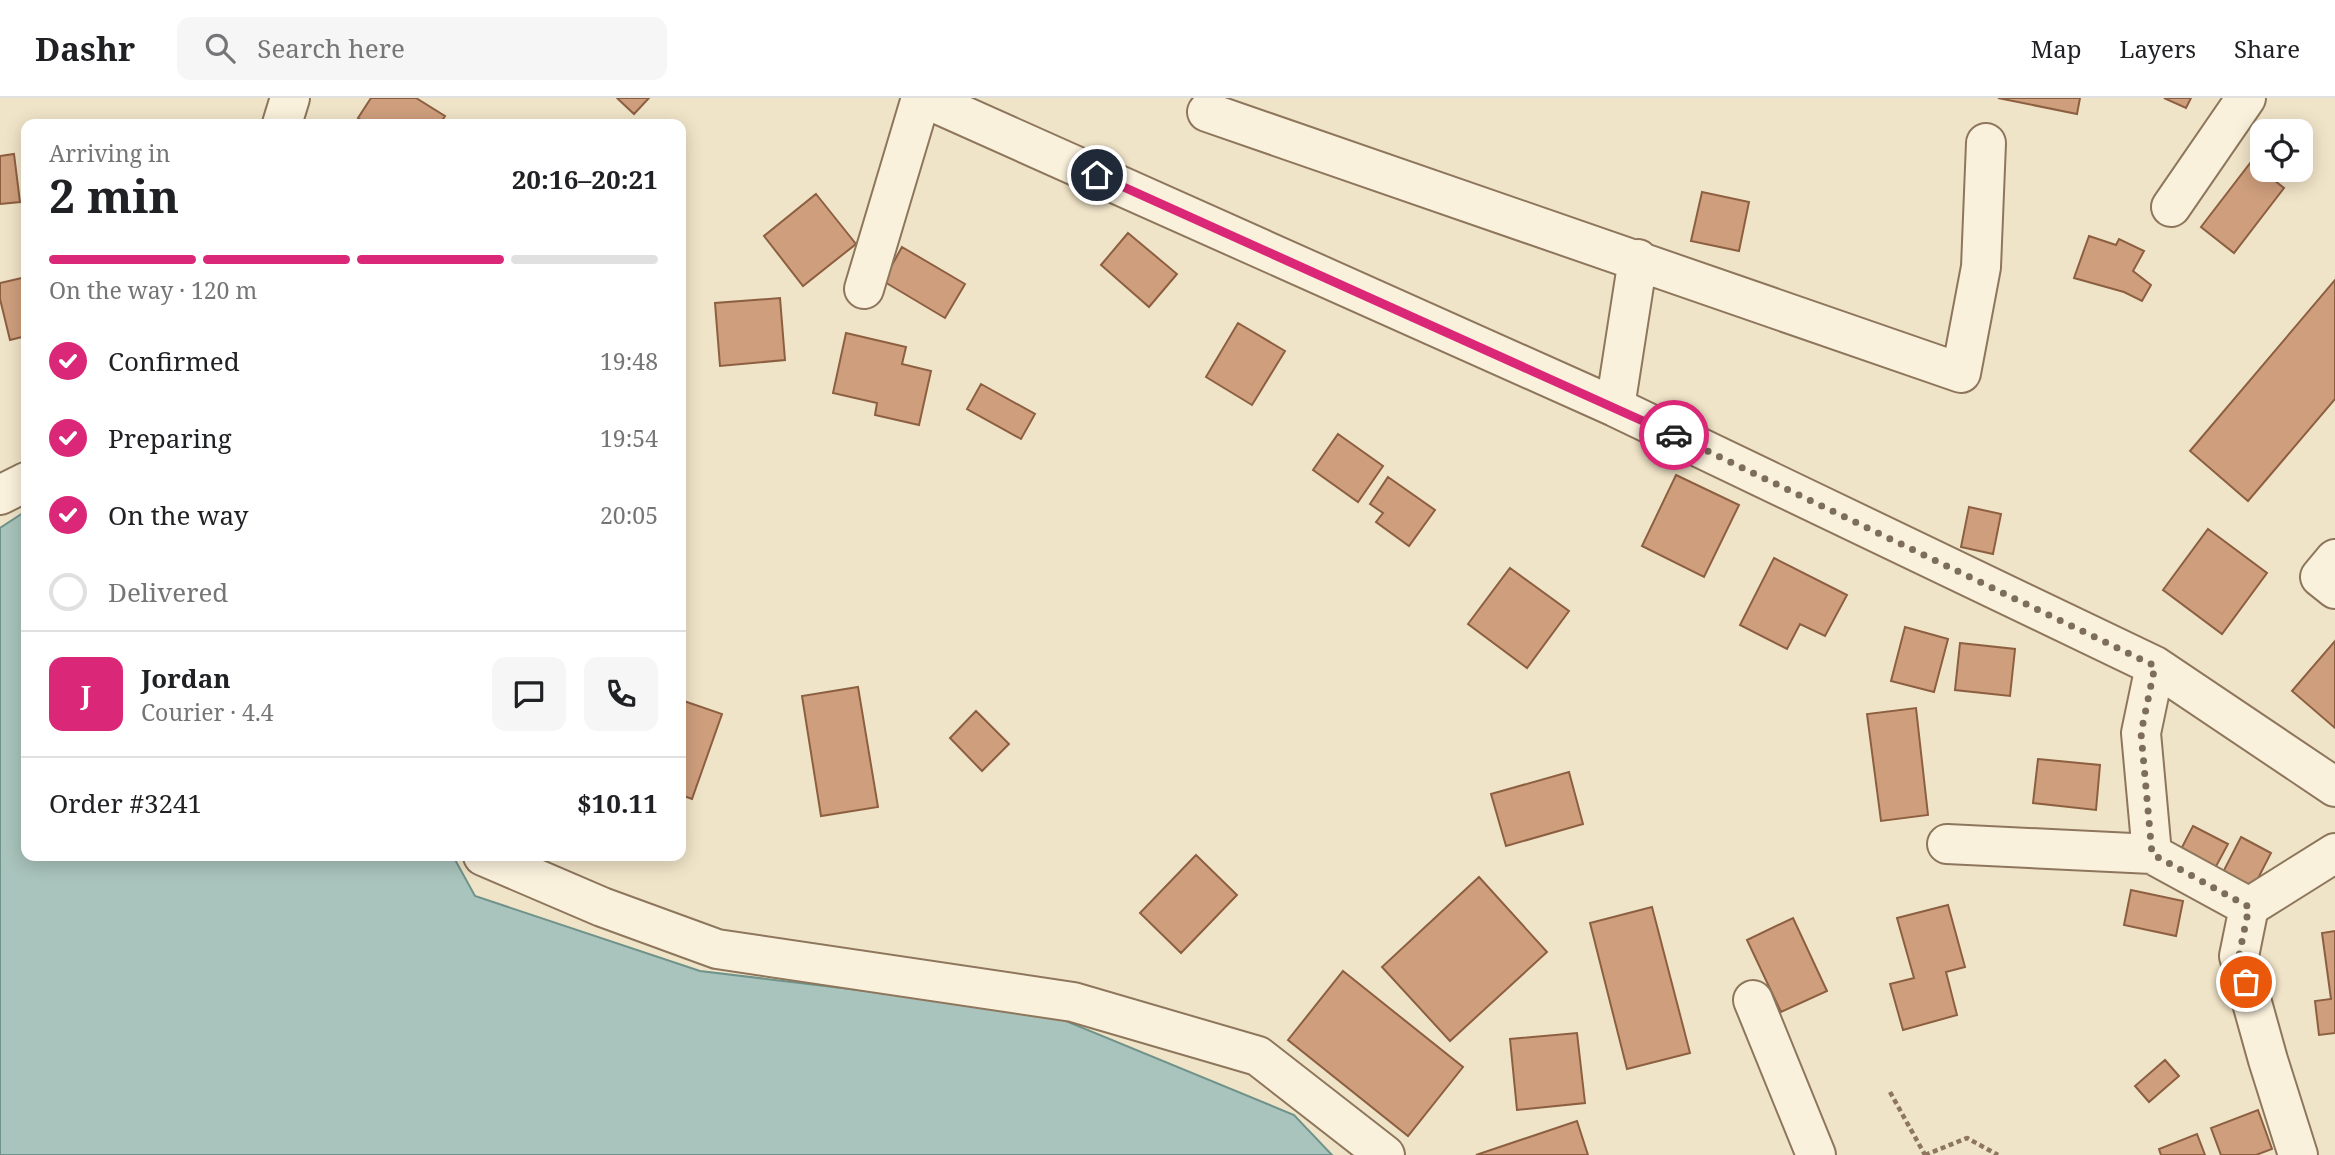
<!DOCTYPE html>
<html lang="en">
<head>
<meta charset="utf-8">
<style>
	:root { --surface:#fff; --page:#f6f6f6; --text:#202124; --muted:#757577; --line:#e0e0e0; --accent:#db2777 }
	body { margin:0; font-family:"Noto Serif",serif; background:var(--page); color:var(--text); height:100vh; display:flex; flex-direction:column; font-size:26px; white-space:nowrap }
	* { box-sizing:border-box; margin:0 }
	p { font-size:23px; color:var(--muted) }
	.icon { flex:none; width:38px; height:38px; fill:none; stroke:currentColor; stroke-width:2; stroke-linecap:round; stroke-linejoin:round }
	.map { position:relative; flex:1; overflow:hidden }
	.side { position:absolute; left:21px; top:21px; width:665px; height:742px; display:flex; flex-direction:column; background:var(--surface); border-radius:14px; box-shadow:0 4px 18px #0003 }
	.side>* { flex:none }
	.fabs { position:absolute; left:2250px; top:21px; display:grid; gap:14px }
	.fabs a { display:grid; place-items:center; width:63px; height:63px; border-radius:14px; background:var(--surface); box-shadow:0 4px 18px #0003; font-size:35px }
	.pin { position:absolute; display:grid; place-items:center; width:60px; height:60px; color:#fff; margin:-30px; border:4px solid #fff; border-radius:50%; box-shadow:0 2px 7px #0007 }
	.courier { position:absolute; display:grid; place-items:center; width:70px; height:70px; margin:-35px; border:5px solid #db2777; border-radius:50%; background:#fff; color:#222; box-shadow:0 2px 9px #0007 }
	.headline em { font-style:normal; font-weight:700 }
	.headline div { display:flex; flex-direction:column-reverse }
	.headline { display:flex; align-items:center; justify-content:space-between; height:119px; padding:0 28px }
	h1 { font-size:46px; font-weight:700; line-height:52px }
	.bar { display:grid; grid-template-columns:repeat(4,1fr); gap:10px 7px; align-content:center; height:84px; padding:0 28px }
	.bar i { height:9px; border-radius:5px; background:var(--line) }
	.bar .active { background:var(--accent) }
	.bar p { grid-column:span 4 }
	.line { display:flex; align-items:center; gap:18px; padding:0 28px; border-top:2px solid var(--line) }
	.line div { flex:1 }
	.round { display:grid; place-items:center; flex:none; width:74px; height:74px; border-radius:14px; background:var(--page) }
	ol { padding:0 28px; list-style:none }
	li { display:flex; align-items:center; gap:21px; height:77px }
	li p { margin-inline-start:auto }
	li .icon { padding:7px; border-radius:50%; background:var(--accent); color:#fff; stroke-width:4 }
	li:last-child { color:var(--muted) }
	li i { width:38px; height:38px; border:4px solid var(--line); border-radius:50% }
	header { display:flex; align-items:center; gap:42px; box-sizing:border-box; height:98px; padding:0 35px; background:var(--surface); border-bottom:2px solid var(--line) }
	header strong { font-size:33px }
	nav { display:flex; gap:38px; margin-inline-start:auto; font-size:24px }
	.search { width:490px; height:63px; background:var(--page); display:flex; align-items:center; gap:18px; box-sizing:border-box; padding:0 24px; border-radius:14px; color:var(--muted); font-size:26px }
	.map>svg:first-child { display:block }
	.water { fill:#a9c4bc; stroke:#6f938a; stroke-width:2 }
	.building { fill:#cf9f7d; stroke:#8d5f41; stroke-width:2 }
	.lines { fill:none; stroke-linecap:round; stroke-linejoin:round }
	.minor-casing { stroke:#8d765c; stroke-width:42 }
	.path { stroke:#8d765c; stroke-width:4.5; stroke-dasharray:5 3.5; stroke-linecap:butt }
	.minor { stroke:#faf1dc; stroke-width:38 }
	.done { stroke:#7c6e5b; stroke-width:7; stroke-dasharray:0 12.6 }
	.route { stroke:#db2777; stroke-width:9 }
</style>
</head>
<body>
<header>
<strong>Dashr</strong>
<div class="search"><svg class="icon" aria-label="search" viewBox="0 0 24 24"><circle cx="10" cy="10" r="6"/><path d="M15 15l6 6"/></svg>Search here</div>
<nav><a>Map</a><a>Layers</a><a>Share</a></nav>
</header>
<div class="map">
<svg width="2335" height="1057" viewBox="0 0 2335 1057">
	<rect width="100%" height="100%" fill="#f0e4c8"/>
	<path class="water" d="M26,413V758H453L475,798L700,873L1044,914L1294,1017L1332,1057H0V430Z"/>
	<path class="building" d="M371,0H416L445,18L440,26H367L358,20Z
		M617,0H649L634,16Z
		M1998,0H2080L2077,16Z
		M2164,0H2191L2186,10Z
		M14,56L20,104L0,106V58Z
		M2251,64L2284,90L2234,155L2201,129Z
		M1702,94L1749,104L1739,153L1691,143Z
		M816,96L856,146L803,188L764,138Z
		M1128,135L1177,176L1149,209L1101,167Z
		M2089,138L2116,147L2119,141L2144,153L2133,173L2151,187L2142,203L2124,194L2074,180Z
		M902,149L965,186L945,220L883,183Z
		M26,179V238L10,242L0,201V185Z
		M2335,182V301L2248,403L2190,353Z
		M780,200L785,262L720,268L715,205Z
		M1238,225L1285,253L1252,307L1206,279Z
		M846,235L906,249L902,266L931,273L919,327L875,317L877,305L833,295Z
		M981,286L1035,316L1021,341L967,311Z
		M1338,336L1383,368L1358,404L1313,372Z
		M1676,377L1739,407L1704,479L1642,448Z
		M1388,379L1435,412L1409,448L1376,424L1383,415L1370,406Z
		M1969,409L2001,416L1993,456L1961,449Z
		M2208,431L2267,475L2222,536L2163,492Z
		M1774,460L1847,497L1825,538L1800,526L1787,551L1740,527Z
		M1510,470L1569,513L1527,570L1468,526Z
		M1905,529L1948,541L1934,594L1891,583Z
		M2335,543V630L2292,593Z
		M1960,545L2015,551L2010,598L1955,592Z
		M858,589L878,709L821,718L802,598Z
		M681,602L722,616L692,701L681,697Z
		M1916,610L1928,717L1881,723L1867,616Z
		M976,613L1009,646L982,673L950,640Z
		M2038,661L2100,667L2096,712L2033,705Z
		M1569,674L1583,726L1506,748L1491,696Z
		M2193,728L2228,746L2213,774L2178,757Z
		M2241,739L2271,755L2250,796L2220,780Z
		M1196,757L1237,797L1181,855L1140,815Z
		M1479,779L1547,854L1450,943L1382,869Z
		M2131,792L2183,803L2176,838L2124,827Z
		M1948,807L1965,869L1946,874L1957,917L1903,932L1890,886L1914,880L1897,820Z
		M1652,809L1690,955L1627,971L1590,825Z
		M1793,820L1827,893L1781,914L1747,842Z
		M2335,833V935L2319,937L2315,903L2331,901L2322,835Z
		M1343,873L1463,969L1408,1038L1288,942Z
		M1577,935L1585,1005L1517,1012L1510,941Z
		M2165,962L2179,978L2149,1004L2135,988Z
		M2258,1012L2272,1051L2256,1057H2221L2211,1030Z
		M1577,1023L1588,1057H1476Z
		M2197,1036L2205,1057H2161L2159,1051Z"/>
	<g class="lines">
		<g class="minor-casing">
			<path id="minor" d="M924,0L1615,309L2155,568L2335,689
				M1207,14L1961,275L1981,169L1986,45
				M282,26L290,0
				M2171,109L2246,0
				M864,191L921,0
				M1615,309L1638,161
				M0,397L26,384
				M2335,461L2320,479L2335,491
				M1947,746L2152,756L2249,809L2335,755
				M2152,756L2141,635L2155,568
				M483,758L602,809L717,851L1073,904L1258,958L1385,1057
				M2249,809L2239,858L2268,962L2298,1057
				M1753,902L1816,1057"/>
		</g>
		<path class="path" d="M1890,994L1925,1057
			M1925,1057L1967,1040L1998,1057"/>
		<use href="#minor" class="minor"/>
	</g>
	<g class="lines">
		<path class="done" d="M1674,337L2155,568L2141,635L2152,756L2249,809L2239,858L2246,884"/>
		<path class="route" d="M1097,77L1674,337"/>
	</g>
</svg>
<div class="fabs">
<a><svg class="icon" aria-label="locate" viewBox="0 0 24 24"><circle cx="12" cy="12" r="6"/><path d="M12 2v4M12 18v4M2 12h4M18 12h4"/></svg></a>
</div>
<div class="pin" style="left:2246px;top:884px;background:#ea580c"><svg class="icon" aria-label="bag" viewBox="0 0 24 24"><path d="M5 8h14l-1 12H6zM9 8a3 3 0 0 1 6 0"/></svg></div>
<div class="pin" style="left:1097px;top:77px;background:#1f2937"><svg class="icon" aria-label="home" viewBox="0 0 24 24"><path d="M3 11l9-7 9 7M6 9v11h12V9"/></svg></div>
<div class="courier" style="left:1674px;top:337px"><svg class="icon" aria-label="car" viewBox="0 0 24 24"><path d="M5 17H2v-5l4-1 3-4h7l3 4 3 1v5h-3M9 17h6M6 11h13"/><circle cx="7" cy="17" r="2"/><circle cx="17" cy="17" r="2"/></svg></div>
<section class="side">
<div class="headline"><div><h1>2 min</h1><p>Arriving in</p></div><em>20:16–20:21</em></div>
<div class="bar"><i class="active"></i><i class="active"></i><i class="active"></i><i></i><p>On the way · 120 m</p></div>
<ol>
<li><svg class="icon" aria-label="check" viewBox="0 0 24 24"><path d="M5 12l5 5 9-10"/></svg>Confirmed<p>19:48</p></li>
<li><svg class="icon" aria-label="check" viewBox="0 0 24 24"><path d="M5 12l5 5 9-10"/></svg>Preparing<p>19:54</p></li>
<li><svg class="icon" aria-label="check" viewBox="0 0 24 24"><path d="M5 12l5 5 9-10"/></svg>On the way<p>20:05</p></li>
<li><i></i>Delivered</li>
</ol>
<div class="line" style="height:126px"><b class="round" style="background:var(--accent);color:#fff">J</b><div><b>Jordan</b><p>Courier · 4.4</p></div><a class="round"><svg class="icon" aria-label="chat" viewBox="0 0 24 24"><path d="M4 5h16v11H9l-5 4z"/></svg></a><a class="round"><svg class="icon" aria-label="phone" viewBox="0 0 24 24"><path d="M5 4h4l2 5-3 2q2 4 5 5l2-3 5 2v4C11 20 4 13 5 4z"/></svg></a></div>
<div class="line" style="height:91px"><div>Order #3241</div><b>$10.11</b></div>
</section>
</div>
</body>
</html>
